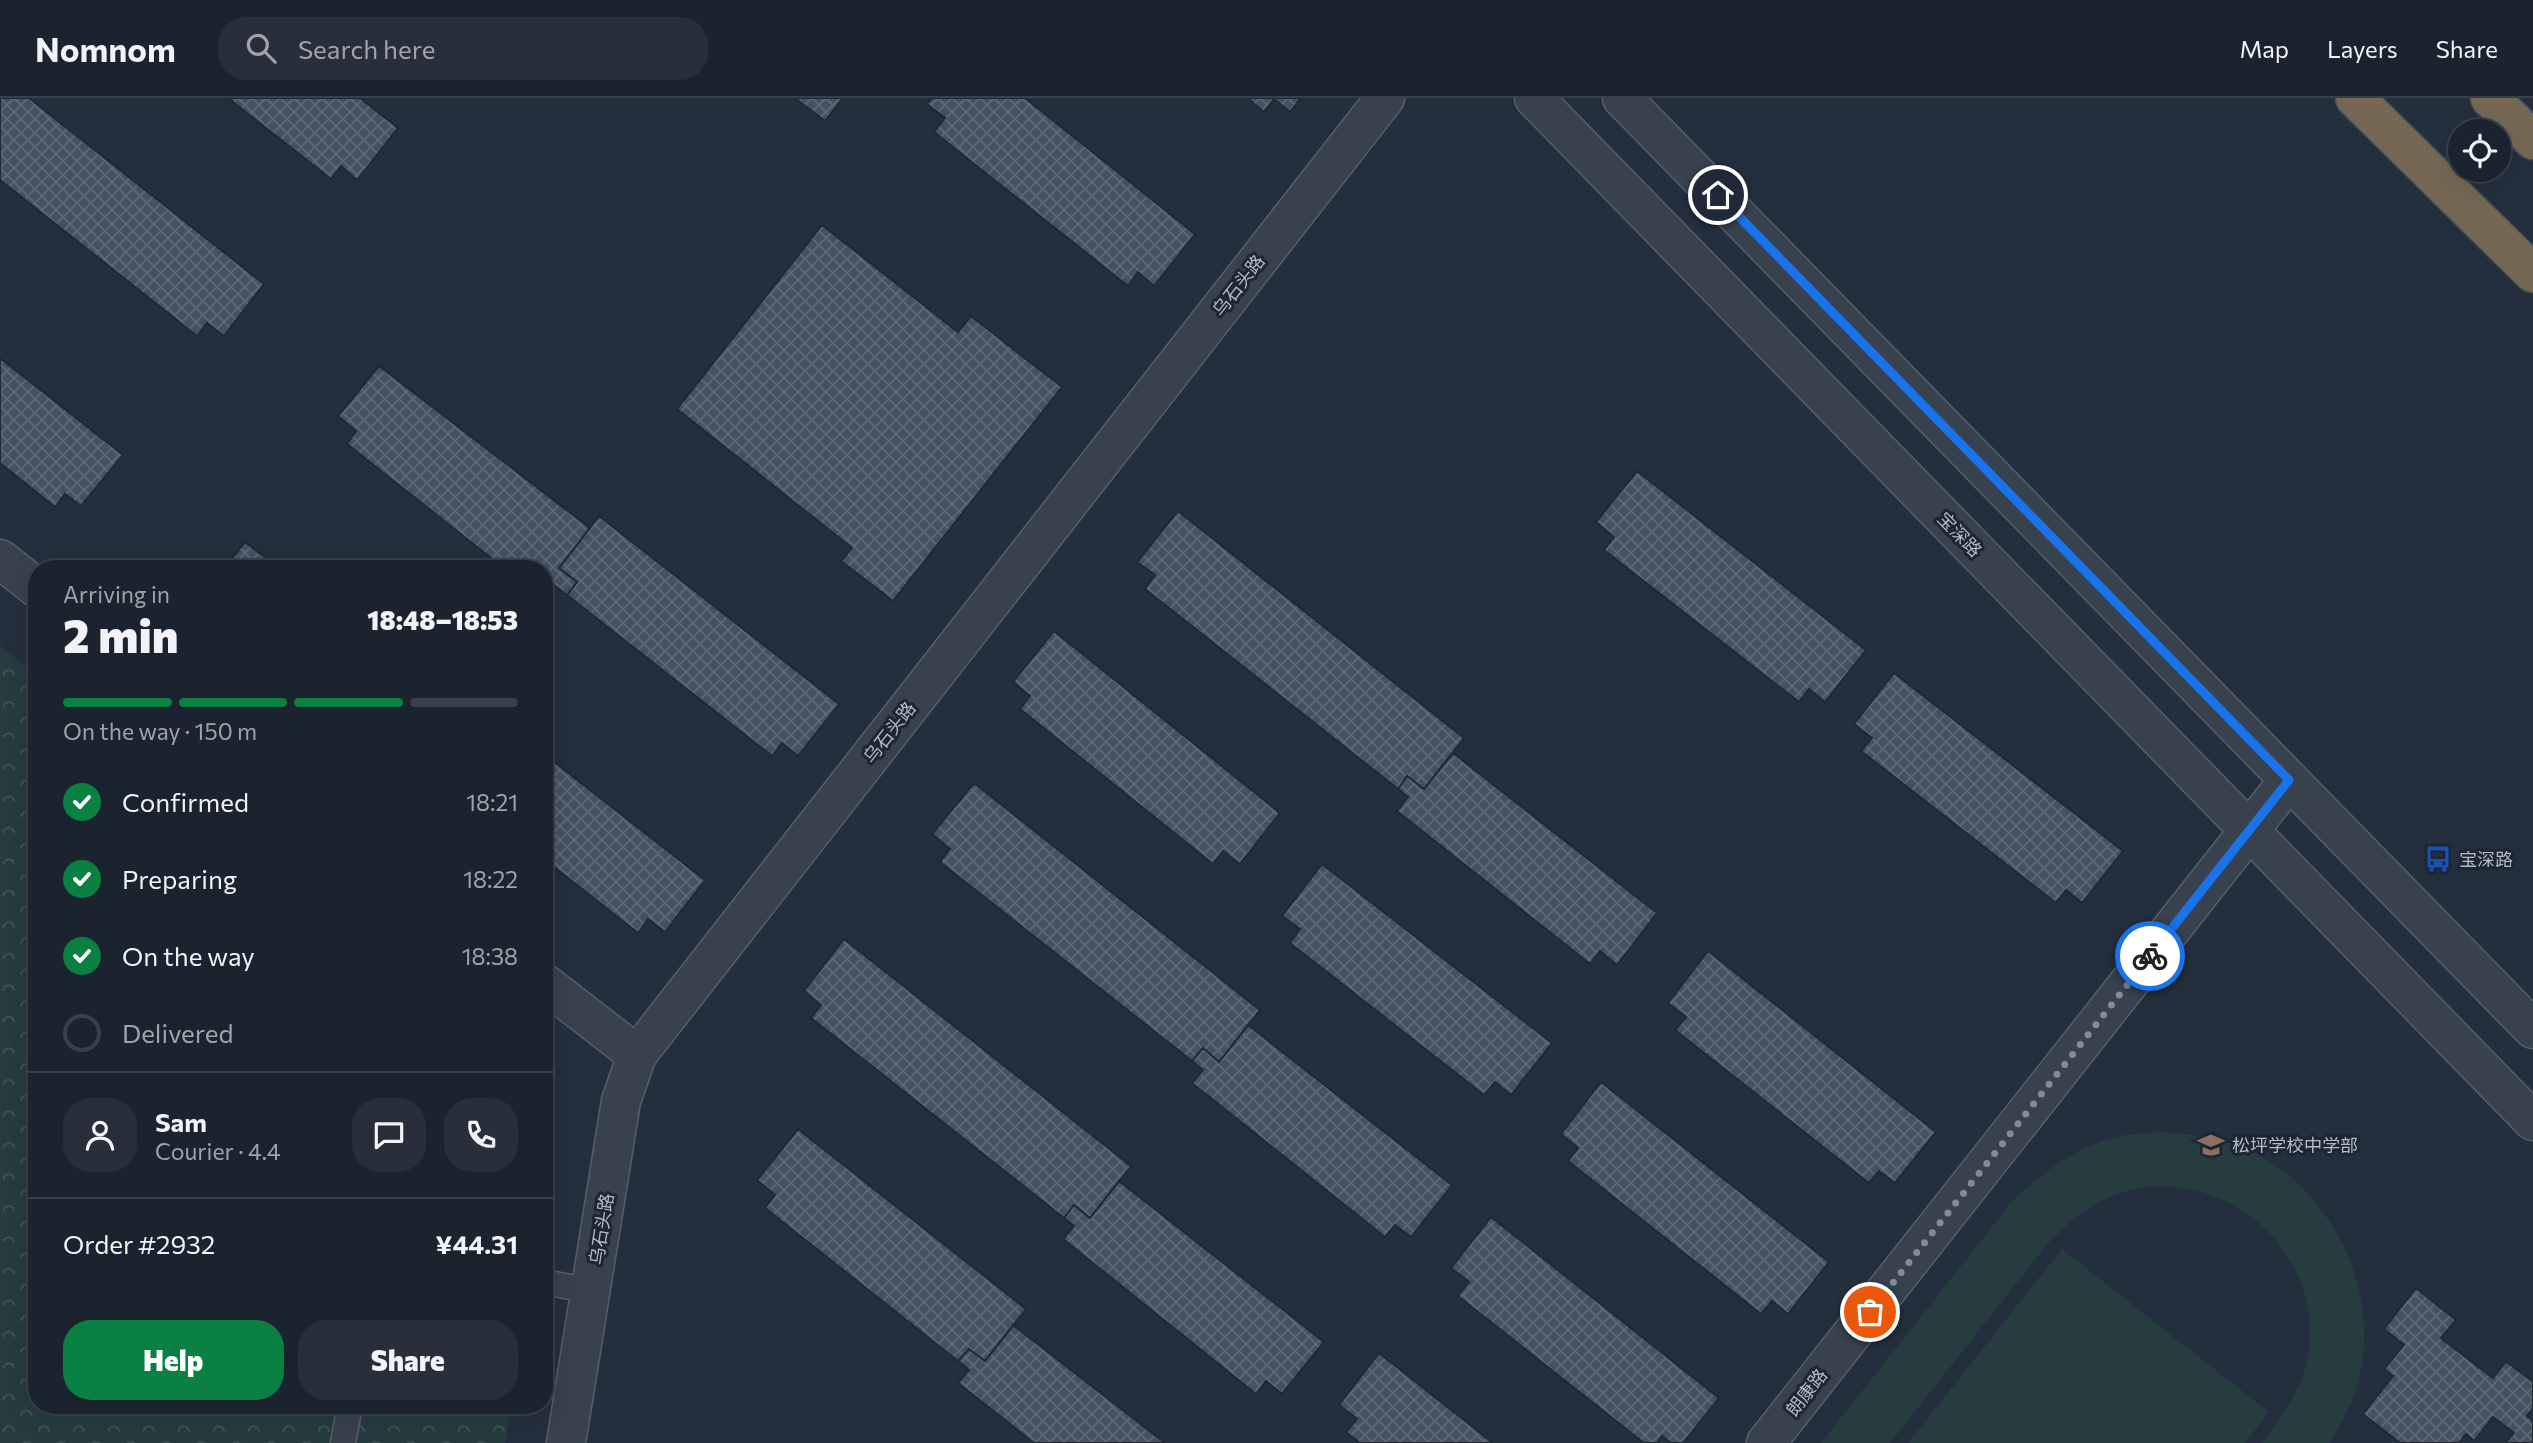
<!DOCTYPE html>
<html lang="en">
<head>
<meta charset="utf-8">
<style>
	:root { --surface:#1b232e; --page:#282f3a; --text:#f1f3f6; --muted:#a0a4aa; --line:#39404a; --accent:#0b8043 }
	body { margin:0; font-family:Commissioner,"Noto Sans SC",sans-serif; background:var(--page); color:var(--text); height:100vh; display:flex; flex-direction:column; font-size:26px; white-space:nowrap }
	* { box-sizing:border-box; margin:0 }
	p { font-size:23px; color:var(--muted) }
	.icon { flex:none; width:38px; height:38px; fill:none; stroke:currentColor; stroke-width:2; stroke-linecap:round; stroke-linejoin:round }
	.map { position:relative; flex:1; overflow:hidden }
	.drawer { position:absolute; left:28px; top:462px; width:525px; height:854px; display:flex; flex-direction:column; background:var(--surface); border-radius:28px; box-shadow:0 7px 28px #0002,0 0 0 2px var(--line) }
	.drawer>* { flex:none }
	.tools { position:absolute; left:2448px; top:21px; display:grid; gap:14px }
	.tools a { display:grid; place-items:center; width:63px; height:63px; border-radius:50%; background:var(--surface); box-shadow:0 7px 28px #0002,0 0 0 2px var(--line); font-size:35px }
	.pin { position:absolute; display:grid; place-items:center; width:60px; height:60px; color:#fff; margin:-30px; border:4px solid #fff; border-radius:50%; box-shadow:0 2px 7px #0007 }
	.courier { position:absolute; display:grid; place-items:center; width:70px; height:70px; margin:-35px; border:5px solid #1a73e8; border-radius:50%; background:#fff; color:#222; box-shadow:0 2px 9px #0007 }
	.summary em { font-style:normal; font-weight:800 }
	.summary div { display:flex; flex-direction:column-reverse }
	.summary { display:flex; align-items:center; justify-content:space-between; height:119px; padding:0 35px }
	h1 { font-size:46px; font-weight:800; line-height:52px }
	.bar { display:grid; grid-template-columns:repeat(4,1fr); gap:10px 7px; align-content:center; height:84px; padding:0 35px }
	.bar i { height:9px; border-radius:5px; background:var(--line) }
	.bar .on { background:var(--accent) }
	.bar p { grid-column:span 4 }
	.line { display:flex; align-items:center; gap:18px; padding:0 35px; border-top:2px solid var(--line) }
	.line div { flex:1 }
	.round { display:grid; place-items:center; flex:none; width:74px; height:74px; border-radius:28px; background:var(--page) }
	ol { padding:0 35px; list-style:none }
	li { display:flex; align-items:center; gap:21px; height:77px }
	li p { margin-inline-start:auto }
	li .icon { padding:7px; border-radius:50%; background:var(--accent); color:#fff; stroke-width:4 }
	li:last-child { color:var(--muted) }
	li i { width:38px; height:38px; border:4px solid var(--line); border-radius:50% }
	.action { display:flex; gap:14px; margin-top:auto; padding:14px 35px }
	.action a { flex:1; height:80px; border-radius:28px; background:var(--accent); color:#fff; font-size:28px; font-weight:800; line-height:80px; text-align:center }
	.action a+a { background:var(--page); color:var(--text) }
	header { display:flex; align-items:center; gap:42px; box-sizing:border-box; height:98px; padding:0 35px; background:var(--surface); border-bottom:2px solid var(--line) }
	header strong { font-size:33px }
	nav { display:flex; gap:38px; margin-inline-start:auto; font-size:24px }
	.search { width:490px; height:63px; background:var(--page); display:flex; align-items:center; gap:18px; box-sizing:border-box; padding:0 24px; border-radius:28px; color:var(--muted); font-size:26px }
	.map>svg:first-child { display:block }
	.forest { fill:url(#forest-crowns) }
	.pitch { fill:#263c3f }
	.building { fill:url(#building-cross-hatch); stroke:#1f2835; stroke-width:2 }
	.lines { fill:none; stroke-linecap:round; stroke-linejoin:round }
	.service-casing { stroke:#565f6c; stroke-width:27 }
	.minor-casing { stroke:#565f6c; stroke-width:41 }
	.tertiary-casing { stroke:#565f6c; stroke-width:41 }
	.motorway-casing { stroke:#434c59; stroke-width:41 }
	.service { stroke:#38414e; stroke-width:24 }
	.minor { stroke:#38414e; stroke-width:38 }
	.tertiary { stroke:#38414e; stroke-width:38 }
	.motorway { stroke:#746855; stroke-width:38 }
	.done { stroke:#828b98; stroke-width:7; stroke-dasharray:0 12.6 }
	.route { stroke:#1a73e8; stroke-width:9 }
	.labels { text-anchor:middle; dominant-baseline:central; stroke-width:6; stroke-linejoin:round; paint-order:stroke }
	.street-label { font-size:18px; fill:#b4bcc9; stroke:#1d2633 }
	.poi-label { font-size:18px; fill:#b4bcc9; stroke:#1d2633; text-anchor:start }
</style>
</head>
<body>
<header>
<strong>Nomnom</strong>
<div class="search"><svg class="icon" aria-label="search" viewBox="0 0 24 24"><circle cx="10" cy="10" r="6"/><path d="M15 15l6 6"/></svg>Search here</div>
<nav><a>Map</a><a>Layers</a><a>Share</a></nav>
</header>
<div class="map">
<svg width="2533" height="1345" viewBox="0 0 2533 1345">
	<defs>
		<pattern id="forest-crowns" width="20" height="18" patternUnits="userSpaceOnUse" patternTransform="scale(1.75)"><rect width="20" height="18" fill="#263c3f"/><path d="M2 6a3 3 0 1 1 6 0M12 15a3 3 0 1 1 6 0" fill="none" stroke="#435659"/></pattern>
		<pattern id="building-cross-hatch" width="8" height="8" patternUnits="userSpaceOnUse" patternTransform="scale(1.75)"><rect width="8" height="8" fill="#455162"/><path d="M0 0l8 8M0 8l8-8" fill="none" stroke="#5d6877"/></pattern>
	</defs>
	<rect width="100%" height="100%" fill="#242f3e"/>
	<path class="forest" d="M0,548L37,577V1307H511L505,1345H0Z"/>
	<path class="pitch" d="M2163,1034C2193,1037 2224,1040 2251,1053C2332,1094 2379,1188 2360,1277C2355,1301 2342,1324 2330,1345H2262C2281,1321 2298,1297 2306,1266C2332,1164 2231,1068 2130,1092C2098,1100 2074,1120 2050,1143L1890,1345H1821L2010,1106C2041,1075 2076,1048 2120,1038C2134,1035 2149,1035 2163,1034Z
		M2062,1151L2269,1314L2245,1345H1908Z"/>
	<path class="building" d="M0,0H29L264,186L224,238L207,225L197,238L0,82Z
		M228,0H360L398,30L357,82L341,68L331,81Z
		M795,0H843L825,23Z
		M932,0H1025L1195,136L1154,188L1138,174L1128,188L934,34L945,20L927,6Z
		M1247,0H1301L1290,14L1274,1L1264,14Z
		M822,127L958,234L971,218L1062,289L893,503L841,463L852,450L677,311Z
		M0,260L123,357L81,408L65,396L55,409L0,365Z
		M379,268L590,430L559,470L577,484L567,497L551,485L544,494V471H505L347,346L356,333L338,318Z
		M1637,373L1866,552L1825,604L1809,591L1799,604L1604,452L1614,439L1596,424Z
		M1178,413L1464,640L1424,691L1407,678L1398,691L1145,491L1155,477L1137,464Z
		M599,418L839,606L798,658L782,645L772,658L567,497L577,484L559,470Z
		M245,444L280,471H224Z
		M1054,533L1280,715L1240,766L1223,753L1213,766L1020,611L1030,598L1013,584Z
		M1894,575L2123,753L2082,805L2066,792L2056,805L1861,653L1872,640L1854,626Z
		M1453,655L1657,815L1617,867L1600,853L1590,866L1397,713L1408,699L1398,691L1407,678L1424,691Z
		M544,656L705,782L665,834L648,821L638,835L544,761Z
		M974,685L1260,912L1219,964L1203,950L1192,963L940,764L950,751L932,736Z
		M1322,766L1552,945L1511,997L1495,984L1484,997L1290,845L1300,831L1282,818Z
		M844,841L1131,1068L1090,1120L1074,1107L1064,1120L811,920L821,907L804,893Z
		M1708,853L1936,1034L1895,1085L1879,1073L1869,1085L1675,932L1686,919L1668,905Z
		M1248,927L1452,1087L1411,1139L1395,1127L1385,1139L1192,985L1203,972L1192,963L1203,950L1219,964Z
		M1601,984L1829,1164L1788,1216L1772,1203L1761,1216L1568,1063L1578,1050L1561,1036Z
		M798,1031L1026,1211L985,1263L969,1251L958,1263L765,1110L775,1097L757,1082Z
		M1119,1083L1324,1244L1282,1296L1266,1283L1256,1296L1063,1141L1074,1128L1064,1120L1074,1107L1090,1120Z
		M1491,1119L1719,1300L1683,1345H1671L1662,1338L1657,1345H1644L1458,1198L1469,1184L1451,1170Z
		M2416,1190L2456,1222L2441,1240L2493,1280L2506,1263L2533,1284V1311L2527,1318L2533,1323V1345H2505L2514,1335L2493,1319L2474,1343L2466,1336L2459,1345H2400L2363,1316L2393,1278L2384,1271L2404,1247L2384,1231Z
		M1013,1227L1165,1345H1034L958,1285L969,1272L958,1263L969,1251L985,1263Z
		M1379,1255L1493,1345H1360L1346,1334L1357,1321L1339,1307Z"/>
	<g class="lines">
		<g class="service-casing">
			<path id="service" d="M544,1184L591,1193
				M343,1345L350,1307"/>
		</g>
		<g class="minor-casing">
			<path id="minor" d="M1766,1345L2289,682"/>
		</g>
		<g class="tertiary-casing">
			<path id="tertiary" d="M1534,0L2533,1023
				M1622,0L2533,931
				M0,461L37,490
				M544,885L637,957
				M566,1345L621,1003L637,957L1385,0"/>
		</g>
		<g class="motorway-casing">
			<path id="motorway" d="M2355,0L2533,175
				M2490,0L2533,42"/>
		</g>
		<use href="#service" class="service"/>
		<use href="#minor" class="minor"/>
		<use href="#tertiary" class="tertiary"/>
		<use href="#motorway" class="motorway"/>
	</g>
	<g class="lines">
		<path class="done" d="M1870,1214L2150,858"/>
		<path class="route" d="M1718,97L2289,682L2150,858"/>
	</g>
	<defs>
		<g id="bus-bare" transform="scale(2.1)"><path d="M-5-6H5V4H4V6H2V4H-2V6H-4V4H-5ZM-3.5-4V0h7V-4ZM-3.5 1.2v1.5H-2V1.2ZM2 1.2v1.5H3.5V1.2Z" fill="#1a4fb4" stroke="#1d2633" stroke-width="2.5" paint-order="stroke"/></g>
		<g id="school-bare" transform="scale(2.1)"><path d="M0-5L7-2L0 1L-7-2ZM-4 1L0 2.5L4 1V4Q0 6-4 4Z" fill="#8d6e63" stroke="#1d2633" stroke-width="2.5" paint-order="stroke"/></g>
	</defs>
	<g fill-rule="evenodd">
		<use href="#bus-bare" x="2438" y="761"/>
		<use href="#school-bare" x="2211" y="1047"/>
	</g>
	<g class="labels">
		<g class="street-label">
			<text transform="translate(1238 187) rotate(-52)">乌石头路</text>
			<text transform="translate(1960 436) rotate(46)">宝深路</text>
			<text transform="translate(889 634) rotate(-52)">乌石头路</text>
			<text transform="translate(601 1131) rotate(-81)">乌石头路</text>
			<text transform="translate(1806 1294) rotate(-52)">朗康路</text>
		</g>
		<g class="poi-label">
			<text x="2459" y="761">宝深路</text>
			<text x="2232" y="1047">松坪学校中学部</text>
		</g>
	</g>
</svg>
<div class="tools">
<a><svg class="icon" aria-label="locate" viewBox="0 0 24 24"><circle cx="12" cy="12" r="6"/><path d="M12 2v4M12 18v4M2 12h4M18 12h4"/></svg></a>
</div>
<div class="pin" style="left:1870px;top:1214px;background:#ea580c"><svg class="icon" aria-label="bag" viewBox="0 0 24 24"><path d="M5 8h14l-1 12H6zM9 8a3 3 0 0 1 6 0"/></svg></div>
<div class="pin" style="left:1718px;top:97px;background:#1f2937"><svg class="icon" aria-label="home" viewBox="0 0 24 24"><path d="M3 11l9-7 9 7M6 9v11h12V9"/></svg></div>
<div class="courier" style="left:2150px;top:858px"><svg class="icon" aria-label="bike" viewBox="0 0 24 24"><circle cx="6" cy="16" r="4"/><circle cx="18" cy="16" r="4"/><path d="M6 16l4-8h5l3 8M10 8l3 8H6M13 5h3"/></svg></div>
<section class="drawer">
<div class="summary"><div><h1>2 min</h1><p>Arriving in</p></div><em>18:48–18:53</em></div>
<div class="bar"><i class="on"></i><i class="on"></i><i class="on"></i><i></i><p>On the way · 150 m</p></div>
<ol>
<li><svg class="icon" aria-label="check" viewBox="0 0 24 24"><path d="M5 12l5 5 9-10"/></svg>Confirmed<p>18:21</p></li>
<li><svg class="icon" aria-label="check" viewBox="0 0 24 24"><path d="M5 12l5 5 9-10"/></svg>Preparing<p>18:22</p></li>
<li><svg class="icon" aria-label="check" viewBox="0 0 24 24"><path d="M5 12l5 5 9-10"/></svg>On the way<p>18:38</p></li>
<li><i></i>Delivered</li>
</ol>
<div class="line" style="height:126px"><a class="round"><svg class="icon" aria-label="person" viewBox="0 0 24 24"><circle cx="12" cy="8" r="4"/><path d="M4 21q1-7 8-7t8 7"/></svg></a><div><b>Sam</b><p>Courier · 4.4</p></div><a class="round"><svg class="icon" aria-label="chat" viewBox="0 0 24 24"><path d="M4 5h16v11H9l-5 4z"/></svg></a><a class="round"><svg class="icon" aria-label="phone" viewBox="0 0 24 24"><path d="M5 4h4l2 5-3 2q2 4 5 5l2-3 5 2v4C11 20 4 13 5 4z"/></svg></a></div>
<div class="line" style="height:91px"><div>Order #2932</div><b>¥44.31</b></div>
<div class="action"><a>Help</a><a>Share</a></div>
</section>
</div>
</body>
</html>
